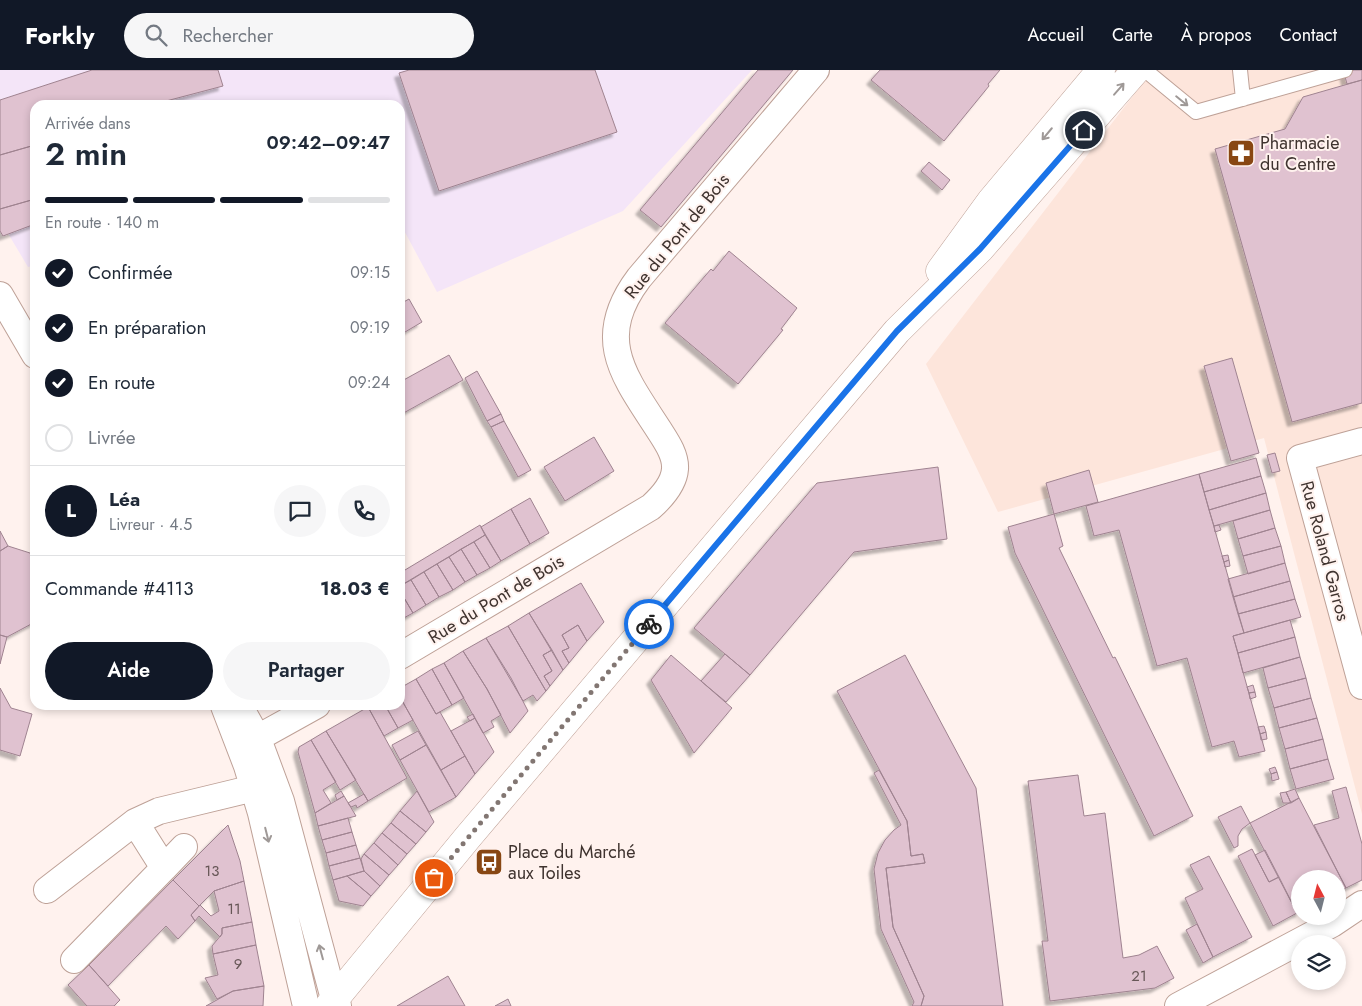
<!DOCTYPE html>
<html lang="fr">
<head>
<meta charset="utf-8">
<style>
	:root { --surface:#fff; --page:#f6f6f7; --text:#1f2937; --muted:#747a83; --line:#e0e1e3; --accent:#111827 }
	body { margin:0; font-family:Jost,sans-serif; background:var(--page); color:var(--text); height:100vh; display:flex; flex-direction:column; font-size:19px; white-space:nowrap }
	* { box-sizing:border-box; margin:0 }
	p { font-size:16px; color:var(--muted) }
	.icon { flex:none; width:28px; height:28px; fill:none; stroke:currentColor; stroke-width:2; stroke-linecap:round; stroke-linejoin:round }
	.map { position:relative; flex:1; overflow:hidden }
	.side { position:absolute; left:30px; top:30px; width:375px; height:610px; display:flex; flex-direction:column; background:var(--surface); border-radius:15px; box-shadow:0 2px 8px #0003 }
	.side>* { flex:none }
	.needle { width:32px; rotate:353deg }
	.tools { position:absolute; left:1291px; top:800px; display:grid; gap:10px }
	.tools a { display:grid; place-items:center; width:55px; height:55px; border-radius:50%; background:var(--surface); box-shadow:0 2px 8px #0003; font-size:25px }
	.pin { position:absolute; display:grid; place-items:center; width:42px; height:42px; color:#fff; margin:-21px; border:2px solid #fff; border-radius:50%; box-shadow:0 1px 5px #0007 }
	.courier { position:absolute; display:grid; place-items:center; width:50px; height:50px; margin:-25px; border:4px solid #1a73e8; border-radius:50%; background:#fff; color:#222; box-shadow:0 1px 6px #0007 }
	.overview em { font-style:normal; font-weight:600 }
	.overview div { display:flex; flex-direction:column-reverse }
	.overview { display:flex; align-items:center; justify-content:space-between; height:85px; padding:0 15px }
	h1 { font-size:32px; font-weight:600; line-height:38px }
	.bar { display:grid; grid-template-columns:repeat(4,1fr); gap:8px 5px; align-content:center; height:60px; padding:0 15px }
	.bar i { height:6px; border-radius:4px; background:var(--line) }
	.bar .on { background:var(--accent) }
	.bar p { grid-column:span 4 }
	.line { display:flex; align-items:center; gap:12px; padding:0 15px; border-top:1px solid var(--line) }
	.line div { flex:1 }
	.round { display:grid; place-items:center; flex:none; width:52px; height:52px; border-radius:26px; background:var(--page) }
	ol { padding:0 15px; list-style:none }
	li { display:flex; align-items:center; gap:15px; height:55px }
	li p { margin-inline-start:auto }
	li .icon { padding:5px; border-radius:50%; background:var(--accent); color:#fff; stroke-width:4 }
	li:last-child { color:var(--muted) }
	li i { width:28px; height:28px; border:2px solid var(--line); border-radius:50% }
	.action { display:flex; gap:10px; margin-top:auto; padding:10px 15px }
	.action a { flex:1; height:58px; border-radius:30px; background:var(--accent); color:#fff; font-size:20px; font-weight:600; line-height:58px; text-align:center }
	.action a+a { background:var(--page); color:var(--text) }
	header { display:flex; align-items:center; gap:30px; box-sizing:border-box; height:70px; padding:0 25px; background:var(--accent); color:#fff }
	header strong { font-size:24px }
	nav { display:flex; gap:28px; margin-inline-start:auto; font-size:18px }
	.search { width:350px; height:45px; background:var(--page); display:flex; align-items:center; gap:12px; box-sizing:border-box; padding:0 18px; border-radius:28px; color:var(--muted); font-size:19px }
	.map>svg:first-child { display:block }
	.commercial { fill:#fde5db }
	.industrial { fill:#f4e5f8 }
	.building { fill:#e0c2d0; stroke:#9f8390; filter:url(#shadow) }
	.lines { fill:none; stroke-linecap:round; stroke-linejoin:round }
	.lane-casing { stroke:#bea197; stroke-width:16 }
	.street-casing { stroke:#bea197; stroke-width:28 }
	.primary-casing { stroke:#bea197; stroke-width:29 }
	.lane { stroke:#fff; stroke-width:14 }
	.street { stroke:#fff; stroke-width:26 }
	.primary { stroke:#fff; stroke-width:28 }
	.oneway { stroke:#9f9997 }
	.done { stroke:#827672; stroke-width:5; stroke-dasharray:0 9 }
	.route { stroke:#1a73e8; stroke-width:6 }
	.labels { text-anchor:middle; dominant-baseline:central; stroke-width:4; stroke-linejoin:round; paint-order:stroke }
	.number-label { font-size:15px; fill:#675757 }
	.poi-label { font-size:18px; fill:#3f332f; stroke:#fff2ee; text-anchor:start }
	.street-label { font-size:18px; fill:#3f332f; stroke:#fff2ee }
</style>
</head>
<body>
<header>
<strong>Forkly</strong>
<div class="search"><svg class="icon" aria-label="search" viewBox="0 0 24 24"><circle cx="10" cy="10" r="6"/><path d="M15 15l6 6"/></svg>Rechercher</div>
<nav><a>Accueil</a><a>Carte</a><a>À propos</a><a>Contact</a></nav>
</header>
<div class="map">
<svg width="1362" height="936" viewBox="0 0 1362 936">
	<defs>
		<filter id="shadow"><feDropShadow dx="-4.5" dy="4.5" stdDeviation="1" flood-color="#0004"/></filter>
	</defs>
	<rect width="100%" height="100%" fill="#fff2ee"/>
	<path class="commercial" d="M1153,0H1362V744L1264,368L998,442L926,294Z"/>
	<path class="industrial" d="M0,0H752L623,141L437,222L400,153V35H35V195L28,197L0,150Z"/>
	<path class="building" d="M92,0H218L223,16L151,35H35V75L0,85V30Z
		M409,0H595L617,62L439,121L399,3Z
		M758,0H793L661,157L640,140Z
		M880,0H1000L988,14L989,16L944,71L871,10Z
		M1354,0H1362V10L1347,14L1344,3Z
		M1362,10V333L1292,352L1215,79L1285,59L1303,27Z
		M35,75V129L0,139V85Z
		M929,92L950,110L942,120L921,101Z
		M35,129V154L3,166L0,161V139Z
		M729,181L797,238L781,259L783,260L738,314L665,253L711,199L713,201Z
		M409,229L422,252L400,265V234Z
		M449,285L463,310L400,345V312Z
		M1232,288L1259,383L1231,391L1204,296Z
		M477,301L501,344L487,351L465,308Z
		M501,344L504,351L491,357L487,351Z
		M504,351L531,400L518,407L491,357Z
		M594,367L614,401L565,431L544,397Z
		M1275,383L1280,401L1272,403L1267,385Z
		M1256,388L1261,406L1204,422L1199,404Z
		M938,397L947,469L854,482L750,605L694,558L817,413Z
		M1089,400L1098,432L1054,444L1046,413Z
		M1199,404L1244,563L1233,566L1265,681L1239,687L1234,671L1212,677L1187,588L1157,596L1119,460L1094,466L1086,436Z
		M1261,406L1266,423L1209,440L1204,422Z
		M1266,423L1270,440L1214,456L1209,440Z
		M530,428L549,463L530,474L511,439Z
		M511,439L530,474L501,491L481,457Z
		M1270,440L1275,458L1238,469L1233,451Z
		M1054,444L1063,476L1059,478L1113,588L1115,587L1193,746L1154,766L1015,483L1008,457Z
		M480,455L485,465L400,516V503Z
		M1219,455L1221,460L1215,462L1214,456Z
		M1275,458L1281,476L1243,486L1238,469Z
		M0,461L8,476L0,481Z
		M485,465L501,491L490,498L474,472Z
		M474,472L490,498L477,505L461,479Z
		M8,476L30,483L35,491V552L7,567L0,565V481Z
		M1281,476L1285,493L1248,504L1243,486Z
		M461,479L477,505L465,512L449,487Z
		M1228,485L1229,490L1224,492L1222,486Z
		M449,487L465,512L453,520L437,494Z
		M1229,490L1230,496L1225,497L1224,492Z
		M1285,493L1290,511L1233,527L1228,509Z
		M437,494L453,520L439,527L424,502Z
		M424,502L439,527L426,535L411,510Z
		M411,510L426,535L413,543L400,521V516Z
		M1290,511L1295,529L1238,544L1233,527Z
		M581,513L604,552L587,571L578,555L562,565L569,578L562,581L569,593L563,600L529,543Z
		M400,521L413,543L400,550Z
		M1295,529L1301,547L1244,563L1238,544Z
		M529,543L552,580L543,585L552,601L544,606L550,616L546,621L508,556Z
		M1290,550L1295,567L1238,583L1233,566Z
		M578,555L587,571L569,593L562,581L569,578L562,565Z
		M508,556L546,621L537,631L533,625L523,631L486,568Z
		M0,565L7,567L0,594Z
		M1295,567L1300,587L1243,603L1238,583Z
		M486,568L511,608L528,641L510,663L487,619L463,581Z
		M552,580L563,600L550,616L544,606L552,601L543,585Z
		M463,581L487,619L501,645L491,651L494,657L483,663L444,593Z
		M725,584L750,605L726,632L701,611Z
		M671,585L732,638L694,683L651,610Z
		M905,585L976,718L1003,936H921L924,926L893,857L886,798L925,793L923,784L911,786L907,751L837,621Z
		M1300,587L1306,608L1268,618L1263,598Z
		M444,593L464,628L452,635L432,599Z
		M432,599L452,635L436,644L416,609Z
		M1306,608L1311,628L1274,638L1268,618Z
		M416,609L436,644L440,642L465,686L441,700L400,627V618Z
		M1253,615L1255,622L1249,623L1247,617Z
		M0,618L11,638L32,644L20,686L0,680Z
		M1255,622L1256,627L1250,629L1249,623Z
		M400,627L413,650L398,658L385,635H400Z
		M1311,628L1317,648L1279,658L1274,638Z
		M371,635H385L398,658L384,666L368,637Z
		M368,637L407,708L368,731L326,661Z
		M473,644L475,648L470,651L467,647Z
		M475,648L494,682L475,704L451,661Z
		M1317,648L1323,669L1285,679L1279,658Z
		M1264,656L1266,662L1260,664L1258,657Z
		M326,661L356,710L340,720L311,670Z
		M418,661L426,675L400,690L392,675Z
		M1266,662L1267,669L1261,670L1260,664Z
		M1323,669L1328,689L1290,699L1285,679Z
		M311,670L336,712L323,720L331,733L315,743L298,682L299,677Z
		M426,675L456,727L429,742L400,690Z
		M465,686L475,704L456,727L441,700Z
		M1328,689L1334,709L1296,719L1290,699Z
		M1275,697L1277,702L1271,704L1269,699Z
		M879,700L907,751L911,786L923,784L925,793L886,798L893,857L924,926L921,936H912L914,932L881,859L874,799L878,783L885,770L894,760L901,755L874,703Z
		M1277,702L1279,709L1272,711L1271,704Z
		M1078,705L1084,746L1105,743L1123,888L1139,885L1157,876L1174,908L1155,918L1050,931L1042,871H1048L1028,711Z
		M1346,717L1362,774V810L1346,818L1314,755L1339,748L1332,721Z
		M1295,719L1299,728L1291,733L1286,722Z
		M341,721L344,726L337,730L335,725Z
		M417,721L434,752L426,762L400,741Z
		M1286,722L1291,733H1283L1280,723Z
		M364,724L368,731L357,738L356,735L351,737L348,733Z
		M344,726L356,746L318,756L315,743Z
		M1299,728L1346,818L1338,822V809H1300V842L1297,843L1250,753Z
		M1241,736L1250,753L1242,759L1238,766V776L1234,778L1218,747Z
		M400,741L426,762L416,774L391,753Z
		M348,748L352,762L322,770L318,756Z
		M391,753L416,774L407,784L382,763Z
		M228,755L240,791L244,811L214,821L199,836L173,810Z
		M352,762L356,775L326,783L322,770Z
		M382,763L407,784L398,795L374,773Z
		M374,773L398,795L389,805L364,784Z
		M356,775L360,788L329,796L326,783Z
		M1252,779L1269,812L1279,807L1297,843L1273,856L1238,786Z
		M1265,780L1279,807L1269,812L1255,785Z
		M364,784L389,805L380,816L364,801L361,789Z
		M1209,786L1252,867L1213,887L1185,828L1203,819L1190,795Z
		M360,788L364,801L333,810L329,796Z
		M364,801L380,816L371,826L347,806Z
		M347,806L371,826L363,836L339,831L333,810Z
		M173,810L199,836L191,845L195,851L178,869L166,856L108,916L89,895Z
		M244,811L252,852L222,858V864L220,867L199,846L195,851L191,845L200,835L211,846L219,841L214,821Z
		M252,852L256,875L213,884L212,876L222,864V858Z
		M1197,854L1213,887L1203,893L1186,860Z
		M256,875L264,916L233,921L217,929L205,908L218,905L213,884Z
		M89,895L120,930L114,936H87L68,915Z
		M448,906L465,936H397Z
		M264,916L263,936H206L233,921Z
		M508,929L511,936H495Z"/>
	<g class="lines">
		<g class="lane-casing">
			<path id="lane" d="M1145,0L1196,42L1345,0
				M1240,0L1243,29"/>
		</g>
		<g class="street-casing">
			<path id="street" d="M0,225L35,285
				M1362,371L1300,388L1362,616
				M400,586L651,437C662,427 674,414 675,399C676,385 666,371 659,360C624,306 593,269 639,208L816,0
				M239,635L258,669L281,731L334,929L338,936
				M224,636L247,696L261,743L306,936
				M243,676L317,635
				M164,798L184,777
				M47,820L135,752L159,741L254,718
				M74,890L164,798L135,752
				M1178,936L1332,854L1362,834"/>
		</g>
		<g class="primary-casing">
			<path id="primary" d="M940,201L991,131L1101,0
				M329,936L468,767L897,261L980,179L1136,0"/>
		</g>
		<use href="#lane" class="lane"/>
		<use href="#street" class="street"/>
		<use href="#primary" class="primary"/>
	</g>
	<defs><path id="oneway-shaft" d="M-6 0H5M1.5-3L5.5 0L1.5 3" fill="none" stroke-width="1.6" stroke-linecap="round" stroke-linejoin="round" transform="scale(1.25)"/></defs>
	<g class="oneway">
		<use href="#oneway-shaft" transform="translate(1119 19) rotate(-49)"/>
		<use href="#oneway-shaft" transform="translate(1182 31) rotate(39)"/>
		<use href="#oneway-shaft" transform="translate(1047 64) rotate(130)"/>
		<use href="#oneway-shaft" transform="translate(267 765) rotate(76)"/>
		<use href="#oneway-shaft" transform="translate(321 882) rotate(-105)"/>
	</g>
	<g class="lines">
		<path class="done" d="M434,808L649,554"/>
		<path class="route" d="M649,554L897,261L980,179L1084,60"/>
	</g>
	<defs>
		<g id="pharmacy-square" transform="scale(1.4375)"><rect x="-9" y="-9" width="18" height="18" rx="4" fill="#884713" stroke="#fff2ee"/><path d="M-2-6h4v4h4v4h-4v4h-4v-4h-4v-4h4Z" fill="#fff"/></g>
		<g id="bus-square" transform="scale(1.4375)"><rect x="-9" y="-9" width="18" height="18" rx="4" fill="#884713" stroke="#fff2ee"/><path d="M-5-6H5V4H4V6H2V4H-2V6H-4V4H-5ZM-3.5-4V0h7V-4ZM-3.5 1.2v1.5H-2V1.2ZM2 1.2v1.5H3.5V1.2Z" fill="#fff"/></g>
	</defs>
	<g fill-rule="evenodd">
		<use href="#pharmacy-square" x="1241" y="83"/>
		<use href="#bus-square" x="489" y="792"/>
	</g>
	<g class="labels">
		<g class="number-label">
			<text x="212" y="801">13</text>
			<text x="234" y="839">11</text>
			<text x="238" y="894">9</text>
			<text x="1139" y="906">21</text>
		</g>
		<g class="poi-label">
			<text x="1260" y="73">Pharmacie<tspan x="1260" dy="21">du Centre</tspan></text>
			<text x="508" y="782">Place du Marché<tspan x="508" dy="21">aux Toiles</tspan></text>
		</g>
		<g class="street-label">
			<text transform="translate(677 166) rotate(-51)">Rue du Pont de Bois</text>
			<text transform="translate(1325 481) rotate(75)">Rue Roland Garros</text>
			<text transform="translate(496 529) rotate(-31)">Rue du Pont de Bois</text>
		</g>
	</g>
</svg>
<div class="tools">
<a><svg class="needle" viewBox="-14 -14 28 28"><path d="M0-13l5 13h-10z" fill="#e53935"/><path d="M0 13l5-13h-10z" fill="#747a83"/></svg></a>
<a><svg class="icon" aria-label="layers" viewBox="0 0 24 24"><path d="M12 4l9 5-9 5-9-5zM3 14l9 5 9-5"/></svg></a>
</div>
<div class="pin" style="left:434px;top:808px;background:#ea580c"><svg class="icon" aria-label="bag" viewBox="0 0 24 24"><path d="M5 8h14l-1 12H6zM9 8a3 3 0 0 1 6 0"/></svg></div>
<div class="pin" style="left:1084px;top:60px;background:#1f2937"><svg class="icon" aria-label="home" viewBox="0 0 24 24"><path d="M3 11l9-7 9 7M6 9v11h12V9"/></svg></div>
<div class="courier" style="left:649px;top:554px"><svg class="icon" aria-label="bike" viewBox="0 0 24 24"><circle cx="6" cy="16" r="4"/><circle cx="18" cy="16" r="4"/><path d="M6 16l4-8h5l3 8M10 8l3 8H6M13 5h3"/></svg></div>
<section class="side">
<div class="overview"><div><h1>2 min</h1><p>Arrivée dans</p></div><em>09:42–09:47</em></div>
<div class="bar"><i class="on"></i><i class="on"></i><i class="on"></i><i></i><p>En route · 140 m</p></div>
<ol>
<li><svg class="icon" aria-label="check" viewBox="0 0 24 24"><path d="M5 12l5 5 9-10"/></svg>Confirmée<p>09:15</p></li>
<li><svg class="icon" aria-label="check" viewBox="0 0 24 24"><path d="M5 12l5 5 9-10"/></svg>En préparation<p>09:19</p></li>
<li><svg class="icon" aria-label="check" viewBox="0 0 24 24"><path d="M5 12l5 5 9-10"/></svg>En route<p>09:24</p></li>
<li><i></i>Livrée</li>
</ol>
<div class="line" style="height:90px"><b class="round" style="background:var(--accent);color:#fff">L</b><div><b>Léa</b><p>Livreur · 4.5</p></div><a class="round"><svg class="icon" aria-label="chat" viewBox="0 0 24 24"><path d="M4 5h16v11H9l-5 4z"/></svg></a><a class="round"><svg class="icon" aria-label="phone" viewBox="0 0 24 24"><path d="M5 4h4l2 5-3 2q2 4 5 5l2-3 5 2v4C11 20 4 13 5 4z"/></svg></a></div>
<div class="line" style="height:65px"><div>Commande #4113</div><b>18.03 €</b></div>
<div class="action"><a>Aide</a><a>Partager</a></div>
</section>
</div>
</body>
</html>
